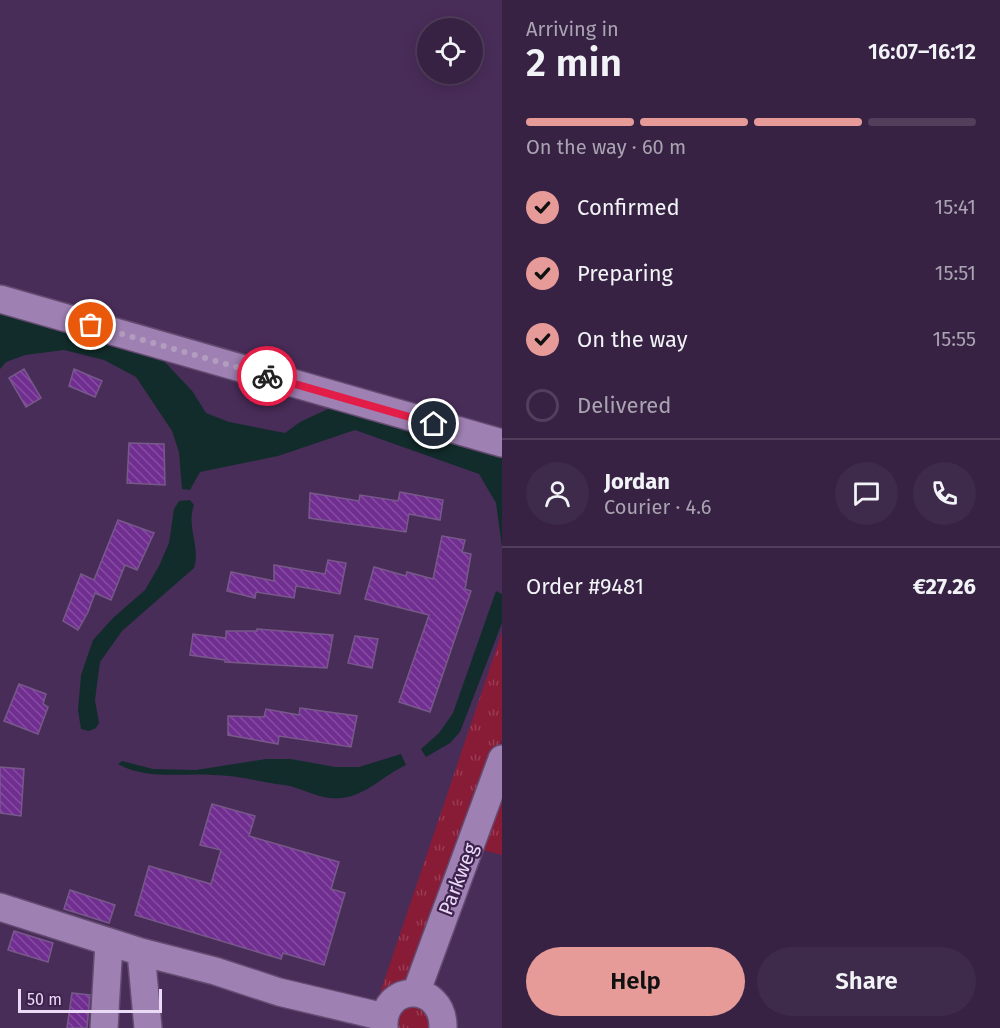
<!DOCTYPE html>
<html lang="en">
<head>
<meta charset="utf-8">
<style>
	:root { --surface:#372243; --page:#3e2a4a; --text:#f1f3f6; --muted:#aaa4b2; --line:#513f5c; --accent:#e69b98 }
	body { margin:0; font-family:"Fira Sans",sans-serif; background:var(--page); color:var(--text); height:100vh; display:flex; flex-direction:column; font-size:22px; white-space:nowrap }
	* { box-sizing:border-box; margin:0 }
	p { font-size:20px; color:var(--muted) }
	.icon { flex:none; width:33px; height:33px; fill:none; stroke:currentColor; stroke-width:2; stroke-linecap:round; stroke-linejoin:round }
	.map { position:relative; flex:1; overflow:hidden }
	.side { display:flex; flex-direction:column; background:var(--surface); width:498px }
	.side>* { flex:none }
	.fabs { position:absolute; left:417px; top:18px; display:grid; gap:12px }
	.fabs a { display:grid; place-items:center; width:66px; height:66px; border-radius:50%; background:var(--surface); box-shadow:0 3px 15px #0003,0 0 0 2px var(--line); font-size:30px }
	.scale { position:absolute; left:18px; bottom:15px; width:144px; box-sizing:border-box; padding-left:6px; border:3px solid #ebdaf6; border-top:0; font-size:16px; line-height:21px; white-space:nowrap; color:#ebdaf6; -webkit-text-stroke:4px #3e224e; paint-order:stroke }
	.pin { position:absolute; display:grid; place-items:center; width:51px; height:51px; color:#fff; margin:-26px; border:3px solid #fff; border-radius:50%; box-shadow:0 2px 6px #0007 }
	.courier { position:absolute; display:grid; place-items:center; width:60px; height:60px; margin:-30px; border:4px solid #e11d48; border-radius:50%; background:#fff; color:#222; box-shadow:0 2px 8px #0007 }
	.headline em { font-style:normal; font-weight:600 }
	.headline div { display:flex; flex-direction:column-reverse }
	.headline { display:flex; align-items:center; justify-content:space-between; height:102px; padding:0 24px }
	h1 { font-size:39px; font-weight:600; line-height:45px }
	.bar { display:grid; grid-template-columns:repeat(4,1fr); gap:9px 6px; align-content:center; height:72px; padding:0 24px }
	.bar i { height:8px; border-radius:4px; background:var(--line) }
	.bar .on { background:var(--accent) }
	.bar p { grid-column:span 4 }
	.line { display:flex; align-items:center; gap:15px; padding:0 24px; border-top:2px solid var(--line) }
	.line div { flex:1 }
	.round { display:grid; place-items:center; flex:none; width:63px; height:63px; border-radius:32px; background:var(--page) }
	ol { padding:0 24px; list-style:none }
	li { display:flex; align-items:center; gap:18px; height:66px }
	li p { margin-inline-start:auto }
	li .icon { padding:6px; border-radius:50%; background:var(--accent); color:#111; stroke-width:4 }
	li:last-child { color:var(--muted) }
	li i { width:33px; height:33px; border:3px solid var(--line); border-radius:50% }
	.cta { display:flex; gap:12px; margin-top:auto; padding:12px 24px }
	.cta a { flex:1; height:69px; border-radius:36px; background:var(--accent); color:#111; font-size:24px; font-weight:600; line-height:69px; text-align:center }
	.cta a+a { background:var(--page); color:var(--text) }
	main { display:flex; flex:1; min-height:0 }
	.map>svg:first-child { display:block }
	.grass { fill:url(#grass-tufts) }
	.water { fill:#122c2b }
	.building { fill:url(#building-back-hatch); stroke:#775989; stroke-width:1.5 }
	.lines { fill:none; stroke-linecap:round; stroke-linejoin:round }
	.minor-casing { stroke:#644b71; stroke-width:30 }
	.minor { stroke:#9f80b3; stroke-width:27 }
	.done { stroke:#b29dbf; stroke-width:6; stroke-dasharray:0 10.8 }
	.route { stroke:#e11d48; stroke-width:8 }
	.labels { text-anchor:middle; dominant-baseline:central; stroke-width:4.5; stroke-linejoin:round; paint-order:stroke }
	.street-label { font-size:20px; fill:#ebdaf6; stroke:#3e224e }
</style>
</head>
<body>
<main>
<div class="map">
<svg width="502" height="1028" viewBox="0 0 502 1028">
	<defs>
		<pattern id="grass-tufts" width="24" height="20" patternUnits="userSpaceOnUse" patternTransform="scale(1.5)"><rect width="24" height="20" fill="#881b36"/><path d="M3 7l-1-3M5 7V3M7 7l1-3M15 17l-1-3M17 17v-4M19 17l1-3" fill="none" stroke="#993c54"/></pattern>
		<pattern id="building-back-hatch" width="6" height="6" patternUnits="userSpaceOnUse" patternTransform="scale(1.5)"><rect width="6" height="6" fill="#702e91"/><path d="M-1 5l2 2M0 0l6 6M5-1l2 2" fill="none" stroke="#854ca1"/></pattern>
	</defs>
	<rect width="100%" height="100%" fill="#492d59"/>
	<path class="grass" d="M502,632V739L497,755L431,911L407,978L400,986L377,1002Z
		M502,794V855L479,849Z
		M415,1006L426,1011L430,1023L429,1028H397C398,1013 400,1010 415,1006Z"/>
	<path class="water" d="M0,313L163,360L193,392L206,413L229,422L285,433L300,422L330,408L502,457V547L496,503L479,474L355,430L278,456L200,472L190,490L182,489L179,452L172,431L136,377L104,360L64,350L25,355L6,362L0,369Z
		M190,500L194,505C186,528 201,546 194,568L122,631L100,662L95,700L99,723L96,728L89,731L81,729L78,710L81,675L93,640L113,618L145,590L159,566L169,543L174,509L179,501Z
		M496,591L502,594V623L460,732L450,743L426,757L421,749L439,733L453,713Z
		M401,754L406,765C384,775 367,795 342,798C321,801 304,788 284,785C261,782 236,775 212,775C181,773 146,780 118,764L122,761L153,769L196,770L266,759H291L335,767H359Z"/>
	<path class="building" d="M24,369L41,398L26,407L9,378Z
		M74,369L102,381L95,397L69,386Z
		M129,443L164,444L165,485L127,483Z
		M400,492L443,500L440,520L409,514L406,532L309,518L310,493L359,501L360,495L398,501Z
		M118,520L154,533L137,570L125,565L111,600L95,593L88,612L78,630L63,621L81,574L94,580Z
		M442,536L465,540L462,552L471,554L465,589L471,591L430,712L399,702L429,615L365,599L374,567L406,576L407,572L433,579Z
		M328,560L346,563L340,594L296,586L294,598L256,592L255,598L227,591L231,572L274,581V565L325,574Z
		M257,629L333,635L327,668L225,662V660L190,655L193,634L226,638V631H257Z
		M355,636L378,639L372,668L348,663Z
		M19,684L46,694L43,704L48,707L38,734L4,721Z
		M300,708L357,716L351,747L279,736L278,744L228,735V716L264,717L266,709L299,715Z
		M0,767L24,769L21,816L0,813Z
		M212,804L255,816L249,836L339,862L331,889L345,893L324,965L283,953L281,959L135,915L149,866L211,884L221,850L200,845Z
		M70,890L115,905L109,923L64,909Z
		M14,931L53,943L48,962L8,950Z
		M72,993L90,995L87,1028H67Z"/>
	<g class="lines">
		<g class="minor-casing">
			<path id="minor" d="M0,299L502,443
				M0,907L141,952L215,971L279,992L384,1017
				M141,952L148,1028
				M416,993L502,759
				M104,1028L109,943
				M384,1028C381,982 444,981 443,1028"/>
		</g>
		<use href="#minor" class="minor"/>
	</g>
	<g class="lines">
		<path class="done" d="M91,325L267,376"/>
		<path class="route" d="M267,376L434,424"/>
	</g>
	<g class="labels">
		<g class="street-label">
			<text transform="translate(458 879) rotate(-69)">Parkweg</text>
		</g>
	</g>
</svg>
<div class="fabs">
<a><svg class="icon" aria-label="locate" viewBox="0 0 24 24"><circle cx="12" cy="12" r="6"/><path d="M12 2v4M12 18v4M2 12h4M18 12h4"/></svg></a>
</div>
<div class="scale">50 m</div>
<div class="pin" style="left:91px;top:325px;background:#ea580c"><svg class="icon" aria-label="bag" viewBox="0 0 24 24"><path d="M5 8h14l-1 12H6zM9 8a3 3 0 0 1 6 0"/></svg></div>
<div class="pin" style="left:434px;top:424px;background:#1f2937"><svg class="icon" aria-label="home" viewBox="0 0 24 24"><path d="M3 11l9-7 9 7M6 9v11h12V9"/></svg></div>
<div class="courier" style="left:267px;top:376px"><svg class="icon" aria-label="bike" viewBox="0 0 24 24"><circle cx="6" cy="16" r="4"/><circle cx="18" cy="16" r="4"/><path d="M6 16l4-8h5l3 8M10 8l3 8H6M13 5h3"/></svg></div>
</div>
<section class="side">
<div class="headline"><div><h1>2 min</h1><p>Arriving in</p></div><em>16:07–16:12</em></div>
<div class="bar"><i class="on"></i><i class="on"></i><i class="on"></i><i></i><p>On the way · 60 m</p></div>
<ol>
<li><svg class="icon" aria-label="check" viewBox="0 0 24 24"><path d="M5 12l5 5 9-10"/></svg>Confirmed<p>15:41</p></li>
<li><svg class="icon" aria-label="check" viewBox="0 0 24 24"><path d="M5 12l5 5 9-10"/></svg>Preparing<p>15:51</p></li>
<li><svg class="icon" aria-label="check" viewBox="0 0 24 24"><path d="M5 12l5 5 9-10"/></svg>On the way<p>15:55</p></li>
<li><i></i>Delivered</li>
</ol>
<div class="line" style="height:108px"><a class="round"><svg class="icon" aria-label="person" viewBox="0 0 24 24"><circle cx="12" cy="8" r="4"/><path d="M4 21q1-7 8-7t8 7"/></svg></a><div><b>Jordan</b><p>Courier · 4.6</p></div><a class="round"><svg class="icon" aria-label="chat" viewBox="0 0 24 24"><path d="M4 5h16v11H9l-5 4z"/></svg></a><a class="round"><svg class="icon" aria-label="phone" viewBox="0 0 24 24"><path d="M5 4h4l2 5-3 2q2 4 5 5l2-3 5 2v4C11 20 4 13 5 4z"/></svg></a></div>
<div class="line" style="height:78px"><div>Order #9481</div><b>€27.26</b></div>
<div class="cta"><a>Help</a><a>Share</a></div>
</section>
</main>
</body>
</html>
